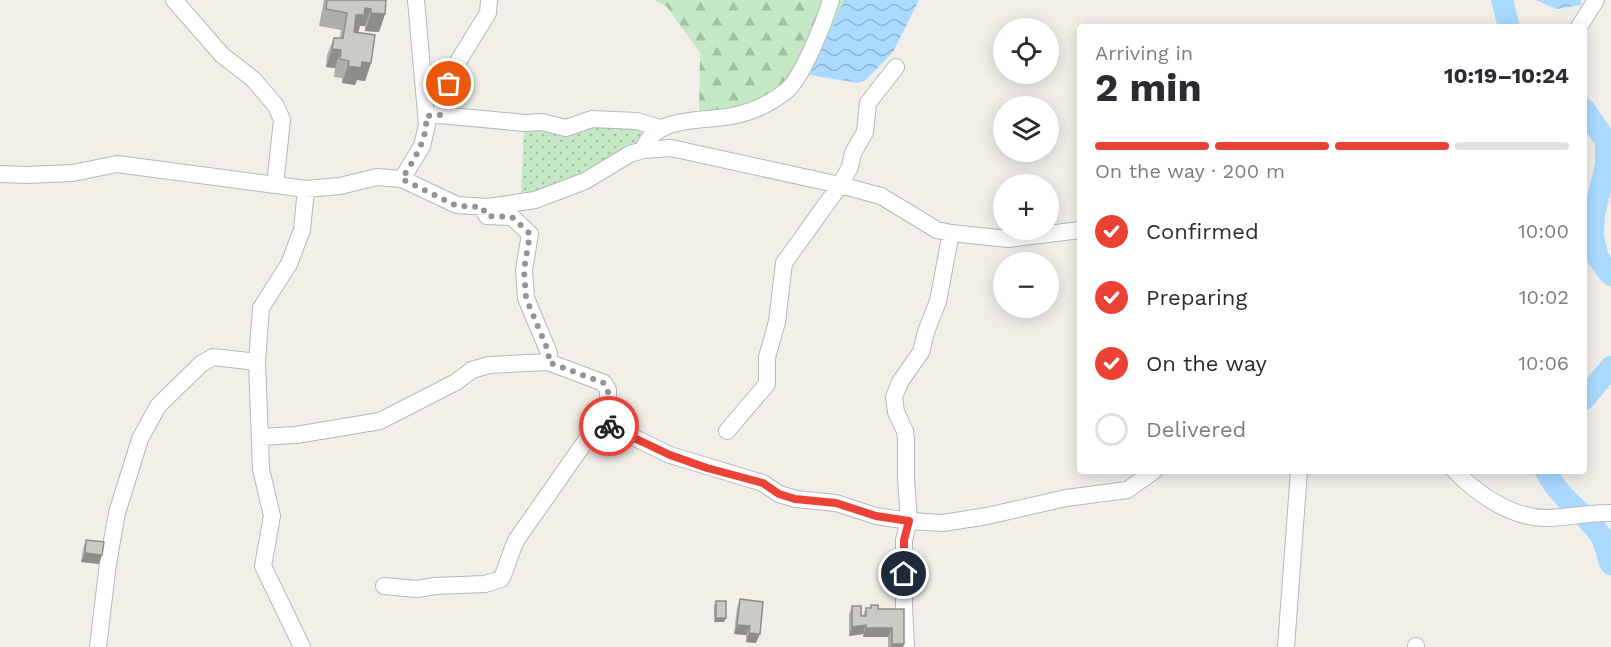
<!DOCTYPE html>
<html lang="en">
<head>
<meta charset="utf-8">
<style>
	:root { --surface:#fff; --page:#f7f7f7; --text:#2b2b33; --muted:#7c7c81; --line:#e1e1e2; --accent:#ea4335 }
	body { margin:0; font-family:"Work Sans",sans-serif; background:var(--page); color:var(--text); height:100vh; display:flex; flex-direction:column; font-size:22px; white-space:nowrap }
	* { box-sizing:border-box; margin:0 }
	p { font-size:20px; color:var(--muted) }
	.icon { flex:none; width:33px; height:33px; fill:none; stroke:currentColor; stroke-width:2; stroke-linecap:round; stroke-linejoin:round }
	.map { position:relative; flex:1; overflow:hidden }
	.drawer { position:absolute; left:1077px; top:24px; width:510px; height:450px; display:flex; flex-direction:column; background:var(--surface); border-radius:6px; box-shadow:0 3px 15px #0003 }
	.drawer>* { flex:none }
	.buttons { position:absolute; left:993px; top:18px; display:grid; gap:12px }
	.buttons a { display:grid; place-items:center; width:66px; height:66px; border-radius:50%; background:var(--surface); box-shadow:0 3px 15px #0003; font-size:30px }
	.pin { position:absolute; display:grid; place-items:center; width:51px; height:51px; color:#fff; margin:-26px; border:3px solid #fff; border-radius:50%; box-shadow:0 2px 6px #0007 }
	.courier { position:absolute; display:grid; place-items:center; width:60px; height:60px; margin:-30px; border:4px solid #ea4335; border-radius:50%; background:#fff; color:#222; box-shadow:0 2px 8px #0007 }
	.summary em { font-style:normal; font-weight:700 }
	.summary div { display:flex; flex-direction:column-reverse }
	.summary { display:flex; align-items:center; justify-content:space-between; height:102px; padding:0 18px }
	h1 { font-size:39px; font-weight:700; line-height:45px }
	.bar { display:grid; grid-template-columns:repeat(4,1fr); gap:9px 6px; align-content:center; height:72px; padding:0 18px }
	.bar i { height:8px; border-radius:4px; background:var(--line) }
	.bar .on { background:var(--accent) }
	.bar p { grid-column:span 4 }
	ol { padding:0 18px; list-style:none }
	li { display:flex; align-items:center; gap:18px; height:66px }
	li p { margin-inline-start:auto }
	li .icon { padding:6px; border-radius:50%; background:var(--accent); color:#fff; stroke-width:4 }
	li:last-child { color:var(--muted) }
	li i { width:33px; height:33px; border:3px solid var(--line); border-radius:50% }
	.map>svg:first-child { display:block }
	.grass { fill:url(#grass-dots) }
	.forest { fill:url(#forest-firs) }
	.water { fill:url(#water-waves) }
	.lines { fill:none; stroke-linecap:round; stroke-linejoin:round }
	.river { stroke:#aadaff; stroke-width:22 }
	.minor-casing { stroke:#b5b8bc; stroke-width:18 }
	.minor { stroke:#fff; stroke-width:16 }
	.wall { fill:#afaea9 }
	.shaded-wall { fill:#8f8d8a }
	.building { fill:#cccac5; stroke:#8f8d8a; stroke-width:1.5 }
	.done { stroke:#929495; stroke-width:6; stroke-dasharray:0 10.8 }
	.route { stroke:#ea4335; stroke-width:8 }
</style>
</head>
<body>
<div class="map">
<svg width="1611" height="647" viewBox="0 0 1611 647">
	<defs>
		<pattern id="grass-dots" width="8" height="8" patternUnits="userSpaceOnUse" patternTransform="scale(1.5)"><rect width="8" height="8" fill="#c5e8c5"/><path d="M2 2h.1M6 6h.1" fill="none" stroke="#a3c0a4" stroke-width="1.8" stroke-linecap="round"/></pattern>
		<pattern id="forest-firs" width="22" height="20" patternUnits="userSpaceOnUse" patternTransform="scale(1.5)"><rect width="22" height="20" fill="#c5e8c5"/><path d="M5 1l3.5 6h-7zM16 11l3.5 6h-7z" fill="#a3c0a4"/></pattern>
		<pattern id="water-waves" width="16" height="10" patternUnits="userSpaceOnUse" patternTransform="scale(1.5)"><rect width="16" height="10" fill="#aadaff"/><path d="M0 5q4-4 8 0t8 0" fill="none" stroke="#8eb4d2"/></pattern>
	</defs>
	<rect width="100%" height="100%" fill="#f1efe8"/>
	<path class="grass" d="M597,125L637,126L651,132C608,160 572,187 521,194L524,129L571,135Z"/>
	<path class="forest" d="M654,0H844L810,75L744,113L699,117L700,53L667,7Z"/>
	<path class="water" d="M844,0H919L893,52L866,80L858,83L810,75Z
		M1536,0H1581V5L1556,9Z"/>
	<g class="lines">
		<path class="river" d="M1502,0L1509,27
			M1584,109L1606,141V165L1594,215L1593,236L1598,258L1611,275
			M1584,399L1611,367
			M1546,471C1557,496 1583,511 1599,533C1606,541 1606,554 1611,564"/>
		<g class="minor-casing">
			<path id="minor" d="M174,0L222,55L253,79L276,106L282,120L275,185
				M1579,27L1596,0
				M440,115L454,68L488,13L489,0
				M427,116L440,115L525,123L542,122L566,128L592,119L637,121L660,128
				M643,150C655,115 702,122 732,116C752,112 770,104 786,91C802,79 825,20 831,0
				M0,174L26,175L73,173L117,164L306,189L340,186L377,177L402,179L457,205L488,207L535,200L585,181L630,154L643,150L671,148L840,185L881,196L937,230L951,233L1008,239L1080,230
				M402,179L422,146L427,125L416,0
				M483,209L487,216L512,217L530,234L524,270L526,298L549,353L548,362
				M600,421L670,455L763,483L779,494L796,499L836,503L876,516L909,521L943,523L987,516L1066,498L1127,490L1154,471
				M727,431L767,384V357L777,322L784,263L840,185L850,167L853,153L865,132L868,103L896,67
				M260,437L296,435L380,421L456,382L472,370L489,365L548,362L604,383L608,390V409L517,539C510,552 508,566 501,579L485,584L435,586L417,589L384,586
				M1455,471C1479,495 1510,517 1545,518C1567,518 1589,512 1611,513
				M98,647L108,563L117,513L140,439L158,406L201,364L213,357L257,362
				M302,647L263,566L272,516L261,469L257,362L261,308L289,264L302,230L306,189
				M906,647L904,606V540L909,521L906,479V439L905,431L896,412L894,397L900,382L921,352L926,332L938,301L951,233
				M1286,647L1299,471
				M1416,647V646"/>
		</g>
		<use href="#minor" class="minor"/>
	</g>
	<path class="wall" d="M324,0H386L385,14L379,32L365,31V26H360L358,33L371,63L365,81L357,80L355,85L342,83V78L334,77L335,68L326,67L327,55L334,38H340L341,30L319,26Z
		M86,540L99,564L81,562L83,549Z
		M740,599L756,643L746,642V635L734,634L737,608Z
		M716,601L724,622H714V606Z
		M871,605L878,609L904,644L903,647H888V637H863V634L849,636V615L852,606L861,616H863L866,608H870Z"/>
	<path class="shaded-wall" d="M365,8L371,9L365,26H360L358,33H349L356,15Z
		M371,13L385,14L379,32L365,31Z
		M332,49L341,50L335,68L326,67Z
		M362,62L371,63L365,81L357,80L355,85L342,83L348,66Z
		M85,553L102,555L99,564L81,562Z
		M716,618H726L724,622H714Z
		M737,625L750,626L746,635L734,634Z
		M866,625L863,634L849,636L852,627Z
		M866,628H892L888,637H863Z
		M749,633L760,634L756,643L746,642Z
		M892,644H904L903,647H891Z"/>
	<path class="building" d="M327,0H386L385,14L371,13V9L365,8L364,15H356L354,32L375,35L371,63L362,62L361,68L348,66L349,61L340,59L341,50L332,49L334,38H343L347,13L326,9Z
		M86,540L104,542L102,555L85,553Z
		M740,599L763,602L760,634L749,633L750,626L737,625Z
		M716,601H726V618H716Z
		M871,605H878V609H904V644H892V628H866V625L852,627V606H861V616H866V608H871Z"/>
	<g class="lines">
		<path class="done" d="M449,84L440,115L426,116C428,140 414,159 402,179L457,206L482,207L487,216L512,217L530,234L524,270L526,298L549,353L548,362L604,383C613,396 607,409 600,421L609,426"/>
		<path class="route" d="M609,426L670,455L707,468L763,483L779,494L795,499L836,503L876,516L909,521L904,540V574"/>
	</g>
</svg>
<div class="buttons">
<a><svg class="icon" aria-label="locate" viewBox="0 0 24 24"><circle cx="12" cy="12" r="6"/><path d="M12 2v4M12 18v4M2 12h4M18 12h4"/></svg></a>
<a><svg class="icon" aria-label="layers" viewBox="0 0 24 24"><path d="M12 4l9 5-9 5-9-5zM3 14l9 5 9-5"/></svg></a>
<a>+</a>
<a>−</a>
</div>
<div class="pin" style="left:449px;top:84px;background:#ea580c"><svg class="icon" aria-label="bag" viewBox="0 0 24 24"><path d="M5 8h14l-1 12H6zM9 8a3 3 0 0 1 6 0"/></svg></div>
<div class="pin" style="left:904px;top:574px;background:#1f2937"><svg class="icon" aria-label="home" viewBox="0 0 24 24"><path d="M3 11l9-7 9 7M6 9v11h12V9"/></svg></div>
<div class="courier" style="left:609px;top:426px"><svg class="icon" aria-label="bike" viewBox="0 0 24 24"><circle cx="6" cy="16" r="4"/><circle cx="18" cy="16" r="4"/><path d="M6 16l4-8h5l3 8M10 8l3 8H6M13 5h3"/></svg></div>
<section class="drawer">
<div class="summary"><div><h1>2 min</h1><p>Arriving in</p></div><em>10:19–10:24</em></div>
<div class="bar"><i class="on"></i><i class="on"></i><i class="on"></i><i></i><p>On the way · 200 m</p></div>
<ol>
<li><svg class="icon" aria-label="check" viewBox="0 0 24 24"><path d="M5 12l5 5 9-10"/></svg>Confirmed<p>10:00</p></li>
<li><svg class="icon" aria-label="check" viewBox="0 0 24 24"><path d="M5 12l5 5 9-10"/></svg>Preparing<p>10:02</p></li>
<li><svg class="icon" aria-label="check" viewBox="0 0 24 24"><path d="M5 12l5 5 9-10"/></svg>On the way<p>10:06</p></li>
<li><i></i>Delivered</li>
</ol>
</section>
</div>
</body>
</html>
